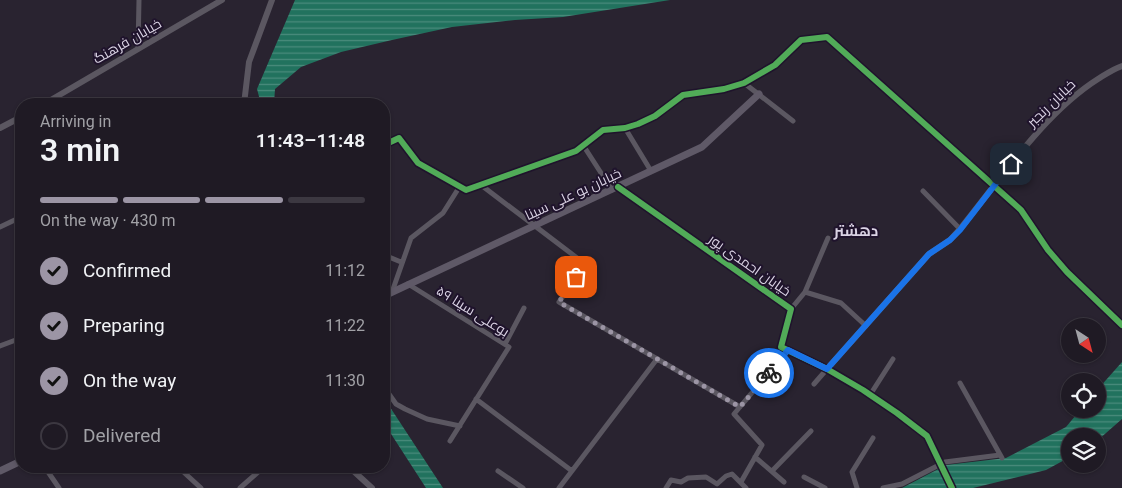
<!DOCTYPE html>
<html lang="en">
<head>
<meta charset="utf-8">
<style>
	:root { --surface:#1f1a24; --page:#27232c; --text:#f1f3f6; --muted:#a1a1a6; --line:#3c3841; --accent:#9c95a5 }
	body { margin:0; font-family:Roboto,Cairo,sans-serif; background:var(--page); color:var(--text); height:100vh; display:flex; flex-direction:column; font-size:19px; white-space:nowrap }
	* { box-sizing:border-box; margin:0 }
	p { font-size:16px; color:var(--muted) }
	.icon { flex:none; width:28px; height:28px; fill:none; stroke:currentColor; stroke-width:2; stroke-linecap:round; stroke-linejoin:round }
	.map { position:relative; flex:1; overflow:hidden }
	.details { position:absolute; left:15px; top:98px; width:375px; height:375px; display:flex; flex-direction:column; background:var(--surface); border-radius:20px; box-shadow:0 1px 4px #0004,0 0 0 1px var(--line) }
	.details>* { flex:none }
	.needle { width:32px; rotate:144deg }
	.fabs { position:absolute; left:1061px; top:318px; display:grid; gap:10px }
	.fabs a { display:grid; place-items:center; width:45px; height:45px; border-radius:50%; background:var(--surface); box-shadow:0 1px 4px #0004,0 0 0 1px var(--line); font-size:25px }
	.pin { position:absolute; display:grid; place-items:center; width:42px; height:42px; color:#fff; margin:-21px; border-radius:10px; box-shadow:0 2px 8px #0006 }
	.courier { position:absolute; display:grid; place-items:center; width:50px; height:50px; margin:-25px; border:4px solid #1a73e8; border-radius:50%; background:#fff; color:#222; box-shadow:0 1px 6px #0007 }
	.overview em { font-style:normal; font-weight:600 }
	.overview div { display:flex; flex-direction:column-reverse }
	.overview { display:flex; align-items:center; justify-content:space-between; height:85px; padding:0 25px }
	h1 { font-size:32px; font-weight:600; line-height:38px }
	.bar { display:grid; grid-template-columns:repeat(4,1fr); gap:8px 5px; align-content:center; height:60px; padding:0 25px }
	.bar i { height:6px; border-radius:4px; background:var(--line) }
	.bar .current { background:var(--accent) }
	.bar p { grid-column:span 4 }
	ol { padding:0 25px; list-style:none }
	li { display:flex; align-items:center; gap:15px; height:55px }
	li p { margin-inline-start:auto }
	li .icon { padding:5px; border-radius:50%; background:var(--accent); color:#111; stroke-width:4 }
	li:last-child { color:var(--muted) }
	li i { width:28px; height:28px; border:2px solid var(--line); border-radius:50% }
	.map>svg:first-child { display:block }
	.water { fill:url(#water-rules) }
	.lines { fill:none; stroke-linecap:round; stroke-linejoin:round }
	.minor { stroke:#5b5761; stroke-width:5 }
	.tertiary { stroke:#5b5761; stroke-width:6 }
	.secondary { stroke:#5f5967; stroke-width:7 }
	.cycleway-casing { stroke:#1f132c; stroke-width:9 }
	.cycleway { stroke:#51ab58; stroke-width:6 }
	.done { stroke:#9c95a5; stroke-width:5; stroke-dasharray:0 9 }
	.route { stroke:#1a73e8; stroke-width:6 }
	.labels { text-anchor:middle; dominant-baseline:central; stroke-width:4; stroke-linejoin:round; paint-order:stroke }
	.street-label { font-size:14px; fill:#dad3e4; stroke:#1f132c }
	.neighbourhood-label { font-size:15px; font-weight:bold; fill:#dad3e4; stroke:#1f132c }
</style>
</head>
<body>
<div class="map">
<svg width="1122" height="488" viewBox="0 0 1122 488">
	<defs>
		<pattern id="water-rules" width="6" height="5" patternUnits="userSpaceOnUse" patternTransform="scale(1.25)"><rect width="6" height="5" fill="#21725e"/><path d="M0 2.5h6" fill="none" stroke="#4b8c7d"/></pattern>
	</defs>
	<rect width="100%" height="100%" fill="#292330"/>
	<path class="water" d="M295,0H670L563,17L515,20L452,27L392,40L341,52L301,67L275,89L274,104H261L257,89Z
		M1122,362V419L1098,440V436H1070V457L1046,470L973,488H902L946,465L1006,458L1066,427L1081,409H1098V389Z
		M384,398L443,488H426L384,423Z"/>
	<g class="lines">
		<path class="minor" d="M138,49L139,0
			M744,83L793,121
			M625,128L651,171
			M384,145L399,138L418,163L466,190L576,151L603,130L625,128L638,124L655,116L683,95L724,89L744,83L775,65L801,40L827,37L1021,210L1048,250L1067,272L1122,325
			M583,145L612,190
			M481,185L585,264L559,302L740,407
			M923,191L960,229
			M0,227L21,217
			M384,255L401,262
			M408,284L509,347L450,441
			M392,292L411,238L443,213L460,186
			M805,292L841,303L866,326
			M791,309L805,292L828,238
			M505,344L524,308
			M0,346L21,338
			M960,383L1002,458
			M814,384L827,369
			M384,387L396,404L405,409L427,419L460,426
			M870,395L893,359
			M476,399L572,471
			M755,457L784,482
			M44,466L59,488
			M177,466L201,488
			M498,471L523,488
			M772,471L811,431
			M804,477L825,488
			M741,482L762,445L734,414L788,350
			M240,488L265,466
			M559,488L657,359
			M666,488L671,480L681,482L688,478L706,477L717,484L726,476L732,474L746,488
			M857,488L852,472L873,438
			M883,488L902,484L945,462L1000,455"/>
		<path class="tertiary" d="M44,104L222,0
			M244,104L249,62L272,0
			M0,128L21,117
			M618,187L791,309L781,347L827,369L863,390L897,413L927,436L952,488
			M827,369L929,254L950,240L960,229C1000,180 1044,113 1098,79C1106,74 1113,69 1122,66
			M348,466L372,488"/>
		<path class="secondary" d="M384,296L702,147L759,94
			M0,471L21,461"/>
		<g class="cycleway-casing">
			<path id="cycleway" d="M384,145L399,138L418,163L466,190L576,151L603,130L625,128L638,124L655,116L683,95L724,89L744,83L775,65L801,40L827,37L1021,210L1048,250L1067,272L1122,325
				M618,187L791,309L781,347L827,369L863,390L897,413L927,436L952,488"/>
		</g>
		<use href="#cycleway" class="cycleway"/>
	</g>
	<g class="lines">
		<path class="done" d="M576,277L559,302L740,407L769,373"/>
		<path class="route" d="M769,373L788,350L827,369L929,254L950,240L960,230L1011,164"/>
	</g>
	<g class="labels">
		<g class="street-label">
			<text transform="translate(127 41) rotate(-30)">خیابان فرهنگ</text>
			<text transform="translate(1051 103) rotate(-44)">خیابان رنجبر</text>
			<text transform="translate(573 194) rotate(-25)">خیابان بو علی سینا</text>
			<text transform="translate(750 265) rotate(35)">خیابان احمدی پور</text>
			<text transform="translate(473 311) rotate(32)">بوعلی سینا ۵۹</text>
		</g>
		<g class="neighbourhood-label">
			<text x="856" y="231">دهشتر</text>
		</g>
	</g>
</svg>
<div class="fabs">
<a><svg class="needle" viewBox="-14 -14 28 28"><path d="M0-13l5 13h-10z" fill="#e53935"/><path d="M0 13l5-13h-10z" fill="#a1a1a6"/></svg></a>
<a><svg class="icon" aria-label="locate" viewBox="0 0 24 24"><circle cx="12" cy="12" r="6"/><path d="M12 2v4M12 18v4M2 12h4M18 12h4"/></svg></a>
<a><svg class="icon" aria-label="layers" viewBox="0 0 24 24"><path d="M12 4l9 5-9 5-9-5zM3 14l9 5 9-5"/></svg></a>
</div>
<div class="pin" style="left:576px;top:277px;background:#ea580c"><svg class="icon" aria-label="bag" viewBox="0 0 24 24"><path d="M5 8h14l-1 12H6zM9 8a3 3 0 0 1 6 0"/></svg></div>
<div class="pin" style="left:1011px;top:164px;background:#1f2937"><svg class="icon" aria-label="home" viewBox="0 0 24 24"><path d="M3 11l9-7 9 7M6 9v11h12V9"/></svg></div>
<div class="courier" style="left:769px;top:373px"><svg class="icon" aria-label="bike" viewBox="0 0 24 24"><circle cx="6" cy="16" r="4"/><circle cx="18" cy="16" r="4"/><path d="M6 16l4-8h5l3 8M10 8l3 8H6M13 5h3"/></svg></div>
<section class="details">
<div class="overview"><div><h1>3 min</h1><p>Arriving in</p></div><em>11:43–11:48</em></div>
<div class="bar"><i class="current"></i><i class="current"></i><i class="current"></i><i></i><p>On the way · 430 m</p></div>
<ol>
<li><svg class="icon" aria-label="check" viewBox="0 0 24 24"><path d="M5 12l5 5 9-10"/></svg>Confirmed<p>11:12</p></li>
<li><svg class="icon" aria-label="check" viewBox="0 0 24 24"><path d="M5 12l5 5 9-10"/></svg>Preparing<p>11:22</p></li>
<li><svg class="icon" aria-label="check" viewBox="0 0 24 24"><path d="M5 12l5 5 9-10"/></svg>On the way<p>11:30</p></li>
<li><i></i>Delivered</li>
</ol>
</section>
</div>
</body>
</html>
